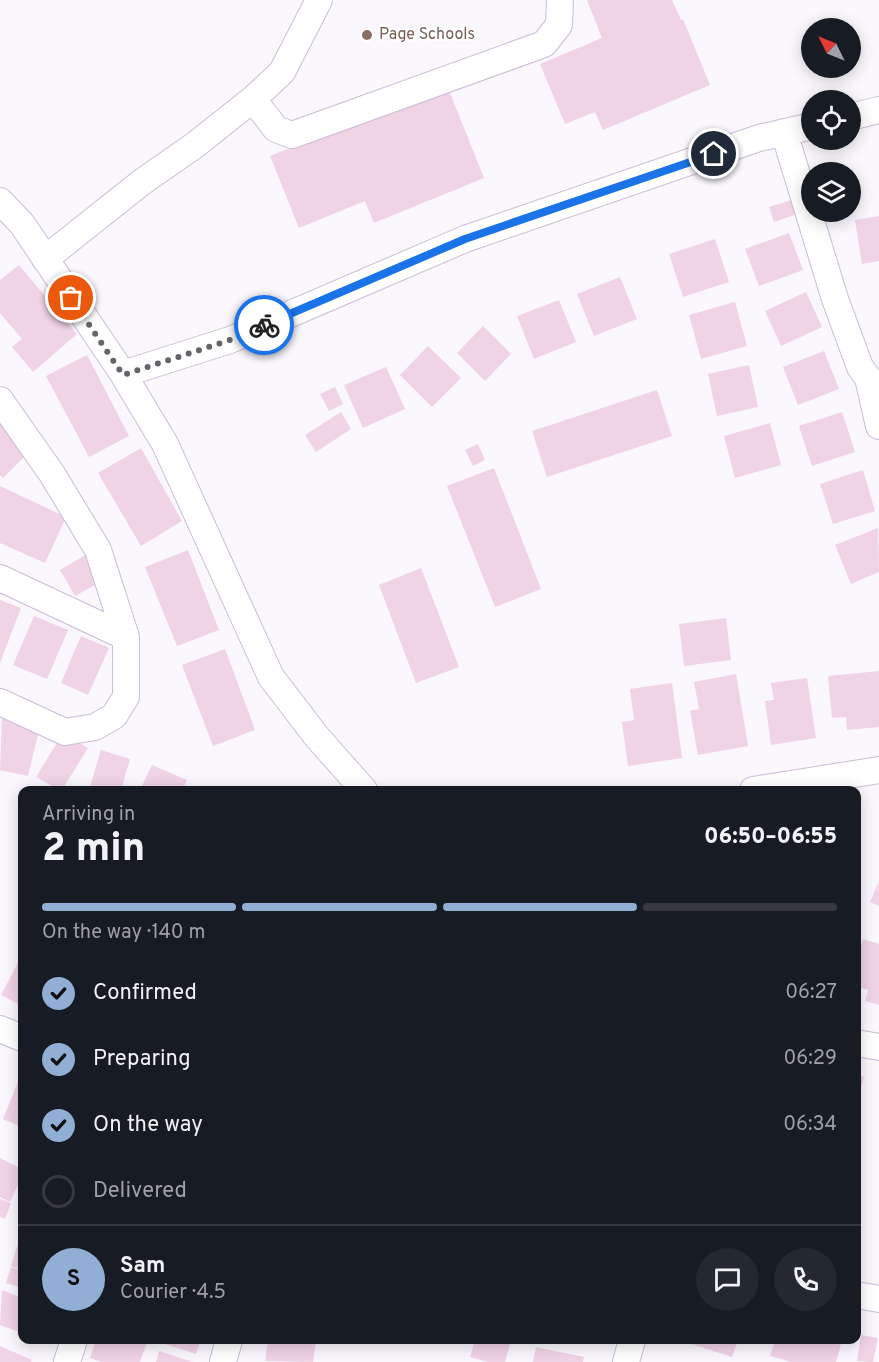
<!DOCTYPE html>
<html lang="en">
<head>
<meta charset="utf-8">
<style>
	:root { --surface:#171b24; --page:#242831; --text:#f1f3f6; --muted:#9ea1a6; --line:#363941; --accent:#91aed4 }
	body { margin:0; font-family:Overpass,sans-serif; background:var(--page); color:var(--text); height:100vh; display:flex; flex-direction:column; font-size:22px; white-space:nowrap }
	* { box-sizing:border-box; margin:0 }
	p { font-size:20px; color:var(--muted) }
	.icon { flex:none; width:33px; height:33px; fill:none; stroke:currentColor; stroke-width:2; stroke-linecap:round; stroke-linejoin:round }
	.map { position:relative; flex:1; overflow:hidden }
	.drawer { position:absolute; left:18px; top:786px; width:843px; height:558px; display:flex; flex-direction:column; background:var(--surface); border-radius:12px; box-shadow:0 3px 15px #0003 }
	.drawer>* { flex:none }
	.needle { width:39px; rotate:313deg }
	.tools { position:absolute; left:801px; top:18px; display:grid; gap:12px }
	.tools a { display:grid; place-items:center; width:60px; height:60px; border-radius:50%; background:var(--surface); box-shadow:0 3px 15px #0003; font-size:30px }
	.pin { position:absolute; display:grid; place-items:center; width:51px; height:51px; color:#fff; margin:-26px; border:3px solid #fff; border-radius:50%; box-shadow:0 2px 6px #0007 }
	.courier { position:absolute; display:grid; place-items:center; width:60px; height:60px; margin:-30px; border:4px solid #1a73e8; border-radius:50%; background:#fff; color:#222; box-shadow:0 2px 8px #0007 }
	.overview em { font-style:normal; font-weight:800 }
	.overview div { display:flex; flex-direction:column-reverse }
	.overview { display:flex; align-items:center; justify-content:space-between; height:102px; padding:0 24px }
	h1 { font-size:39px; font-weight:800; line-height:45px }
	.bar { display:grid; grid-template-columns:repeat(4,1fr); gap:9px 6px; align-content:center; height:72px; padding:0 24px }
	.bar i { height:8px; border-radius:4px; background:var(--line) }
	.bar .selected { background:var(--accent) }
	.bar p { grid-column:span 4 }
	.line { display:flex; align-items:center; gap:15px; padding:0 24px; border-top:2px solid var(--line) }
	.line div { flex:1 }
	.round { display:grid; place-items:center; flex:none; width:63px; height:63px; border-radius:32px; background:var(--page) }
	ol { padding:0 24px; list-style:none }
	li { display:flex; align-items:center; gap:18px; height:66px }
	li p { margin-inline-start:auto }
	li .icon { padding:6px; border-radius:50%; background:var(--accent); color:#111; stroke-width:4 }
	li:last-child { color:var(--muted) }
	li i { width:33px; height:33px; border:3px solid var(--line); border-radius:50% }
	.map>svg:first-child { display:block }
	.building { fill:#f0d3e5 }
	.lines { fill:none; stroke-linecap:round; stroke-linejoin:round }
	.minor-casing { stroke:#cbbcd7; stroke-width:28 }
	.minor { stroke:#fff; stroke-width:26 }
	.done { stroke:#68636b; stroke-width:6; stroke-dasharray:0 10.8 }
	.route { stroke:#1a73e8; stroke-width:8 }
	.education-dot { fill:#8d6e63; stroke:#fff; stroke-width:2 }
	.labels { text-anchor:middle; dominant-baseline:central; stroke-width:4.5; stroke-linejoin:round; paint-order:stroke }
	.education-label { font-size:16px; fill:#785e54; stroke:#fff; text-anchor:start }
</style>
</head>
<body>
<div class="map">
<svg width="879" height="1362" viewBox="0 0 879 1362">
	<rect width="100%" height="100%" fill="#faf7fd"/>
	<path class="building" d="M587,0H672L681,20L683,19L710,85L603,130L595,112L565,124L540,64L602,38Z
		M448,88L484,178L374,223L365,201L299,228L270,156L361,119Z
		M792,200L797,214L774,222L769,207Z
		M879,216V261L862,264L855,220Z
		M789,233L803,270L759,286L745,249Z
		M715,239L729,282L683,297L669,254Z
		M19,265L77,334L33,372L12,347L22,339L0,313V280Z
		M620,277L637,319L594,336L577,294Z
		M806,292L822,327L781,346L765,311Z
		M559,300L576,342L534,359L517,316Z
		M735,302L747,346L701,359L689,315Z
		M483,326L511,354L485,381L457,353Z
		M428,346L461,378L432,407L400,375Z
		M824,351L839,389L798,405L783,367Z
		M87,355L129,436L89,457L46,376Z
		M749,365L758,407L717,416L708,374Z
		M386,367L405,409L363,428L344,385Z
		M335,387L343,404L329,411L320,394Z
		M657,390L672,436L547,477L532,431Z
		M341,412L351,429L316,452L305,435Z
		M842,412L855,452L812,466L799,426Z
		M0,423L29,452L3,478L0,475Z
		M770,423L781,465L735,478L724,436Z
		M478,444L485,460L473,466L465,450Z
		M141,448L182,521L141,546L98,473Z
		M494,468L541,589L495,607L447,486Z
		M863,470L875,511L833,524L820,484Z
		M0,486L66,517L45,563L0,543Z
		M878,528L879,572L851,584L835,545Z
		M188,550L219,630L177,646L145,567Z
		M87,554L102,581L75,596L60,570Z
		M421,568L459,667L416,683L379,585Z
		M0,600L21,608L0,663Z
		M34,616L68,630L47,679L13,665Z
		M726,618L731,660L684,666L679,624Z
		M81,636L109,648L88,695L61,683Z
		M225,649L255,730L213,746L182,665Z
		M879,671V727L847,730L846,717L832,718L828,676Z
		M736,674L748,746L698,755L690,711L699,709L694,682Z
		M807,678L816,738L771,745L765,701L774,700L771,683Z
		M672,683L682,758L628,766L622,722L634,720L630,689Z
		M2,717L40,726L28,776L0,770Z
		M63,733L88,748L62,790H59L36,777Z
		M101,750L130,759L121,790H89Z
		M152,765L187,780L182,790H140Z
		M879,881V906L870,902Z
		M863,939L879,944V1005L865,1001L868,990L856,987V958Z
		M22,955V1006L1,995Z
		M22,1072V1127L3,1119Z
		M856,1075L864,1077L857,1102L856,1101Z
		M0,1158L22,1169V1176L10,1202L0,1197Z
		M0,1199L11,1203L5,1219L0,1217Z
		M22,1231V1270L11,1266Z
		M11,1267L22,1271V1288L6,1283Z
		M2,1290L22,1298V1333L0,1325Z
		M861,1335L878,1338L873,1362L857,1361Z
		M96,1340H138L147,1343L140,1362H101L90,1358Z
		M167,1340H201L196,1354L165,1344Z
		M268,1340H316L313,1362L265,1361Z
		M475,1340H511L505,1362H488L470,1357Z
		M679,1340H738L732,1357Z
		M775,1340H842L836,1362H791L770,1356Z
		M0,1346L32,1360L31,1362H0Z
		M536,1347L584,1357L583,1362H533Z
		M159,1351L193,1362H156Z"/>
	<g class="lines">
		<g class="minor-casing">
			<path id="minor" d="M253,99L276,129L292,135L544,44L559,25L560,0
				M850,117L879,110
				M784,132L835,299L860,367L868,378L877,386L879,385
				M0,201L22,224L123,374L230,340L465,239L759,138L812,126
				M45,259L142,182L195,145L253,99L282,72L319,0
				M123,374L165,444L271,677L317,737L364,790
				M868,378L879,426
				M0,400L52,474L98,550L126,637V697L114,716L95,727L65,732L0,702
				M0,578L126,637
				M753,790L879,770
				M0,1029L22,1038
				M856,1043L879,1047
				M856,1295L879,1299
				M67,1362L74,1340
				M223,1362L229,1340
				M626,1362L632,1340"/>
		</g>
		<use href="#minor" class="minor"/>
	</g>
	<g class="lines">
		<path class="done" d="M71,298L123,375L230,340L264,325"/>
		<path class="route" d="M264,325L465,239L714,154"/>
	</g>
	<circle class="education-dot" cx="367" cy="35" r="6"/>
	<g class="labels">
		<g class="education-label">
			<text x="379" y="35">Page Schools</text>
		</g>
	</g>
</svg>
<div class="tools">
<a><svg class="needle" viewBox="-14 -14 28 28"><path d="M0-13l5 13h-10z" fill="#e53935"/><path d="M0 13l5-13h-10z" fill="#9ea1a6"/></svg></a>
<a><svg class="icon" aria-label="locate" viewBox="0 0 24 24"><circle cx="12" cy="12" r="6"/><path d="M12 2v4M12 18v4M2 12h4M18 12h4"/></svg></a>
<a><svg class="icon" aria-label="layers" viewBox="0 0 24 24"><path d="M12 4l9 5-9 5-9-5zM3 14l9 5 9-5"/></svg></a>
</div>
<div class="pin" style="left:71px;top:298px;background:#ea580c"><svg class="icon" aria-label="bag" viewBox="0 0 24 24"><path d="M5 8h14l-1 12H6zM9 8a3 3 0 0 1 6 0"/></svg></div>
<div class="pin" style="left:714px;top:154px;background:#1f2937"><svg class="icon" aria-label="home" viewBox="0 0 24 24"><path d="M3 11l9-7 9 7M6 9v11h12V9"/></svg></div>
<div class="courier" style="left:264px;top:325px"><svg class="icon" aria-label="bike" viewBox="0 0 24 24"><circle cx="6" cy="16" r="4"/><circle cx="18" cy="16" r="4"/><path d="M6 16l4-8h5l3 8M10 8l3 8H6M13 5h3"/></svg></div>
<section class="drawer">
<div class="overview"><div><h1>2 min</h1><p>Arriving in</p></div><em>06:50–06:55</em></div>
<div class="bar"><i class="selected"></i><i class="selected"></i><i class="selected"></i><i></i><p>On the way · 140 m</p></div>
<ol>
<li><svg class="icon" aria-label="check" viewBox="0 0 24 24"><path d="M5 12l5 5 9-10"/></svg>Confirmed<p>06:27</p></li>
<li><svg class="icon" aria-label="check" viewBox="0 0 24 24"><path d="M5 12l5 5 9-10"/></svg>Preparing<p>06:29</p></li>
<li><svg class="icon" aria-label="check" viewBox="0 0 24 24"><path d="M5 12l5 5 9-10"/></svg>On the way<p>06:34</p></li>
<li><i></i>Delivered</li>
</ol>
<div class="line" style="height:108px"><b class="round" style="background:var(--accent);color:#111">S</b><div><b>Sam</b><p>Courier · 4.5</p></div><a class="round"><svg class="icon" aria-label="chat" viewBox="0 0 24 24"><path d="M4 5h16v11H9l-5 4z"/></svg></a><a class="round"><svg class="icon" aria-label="phone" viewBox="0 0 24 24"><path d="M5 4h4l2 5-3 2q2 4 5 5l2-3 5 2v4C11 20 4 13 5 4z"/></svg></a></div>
</section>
</div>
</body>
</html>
